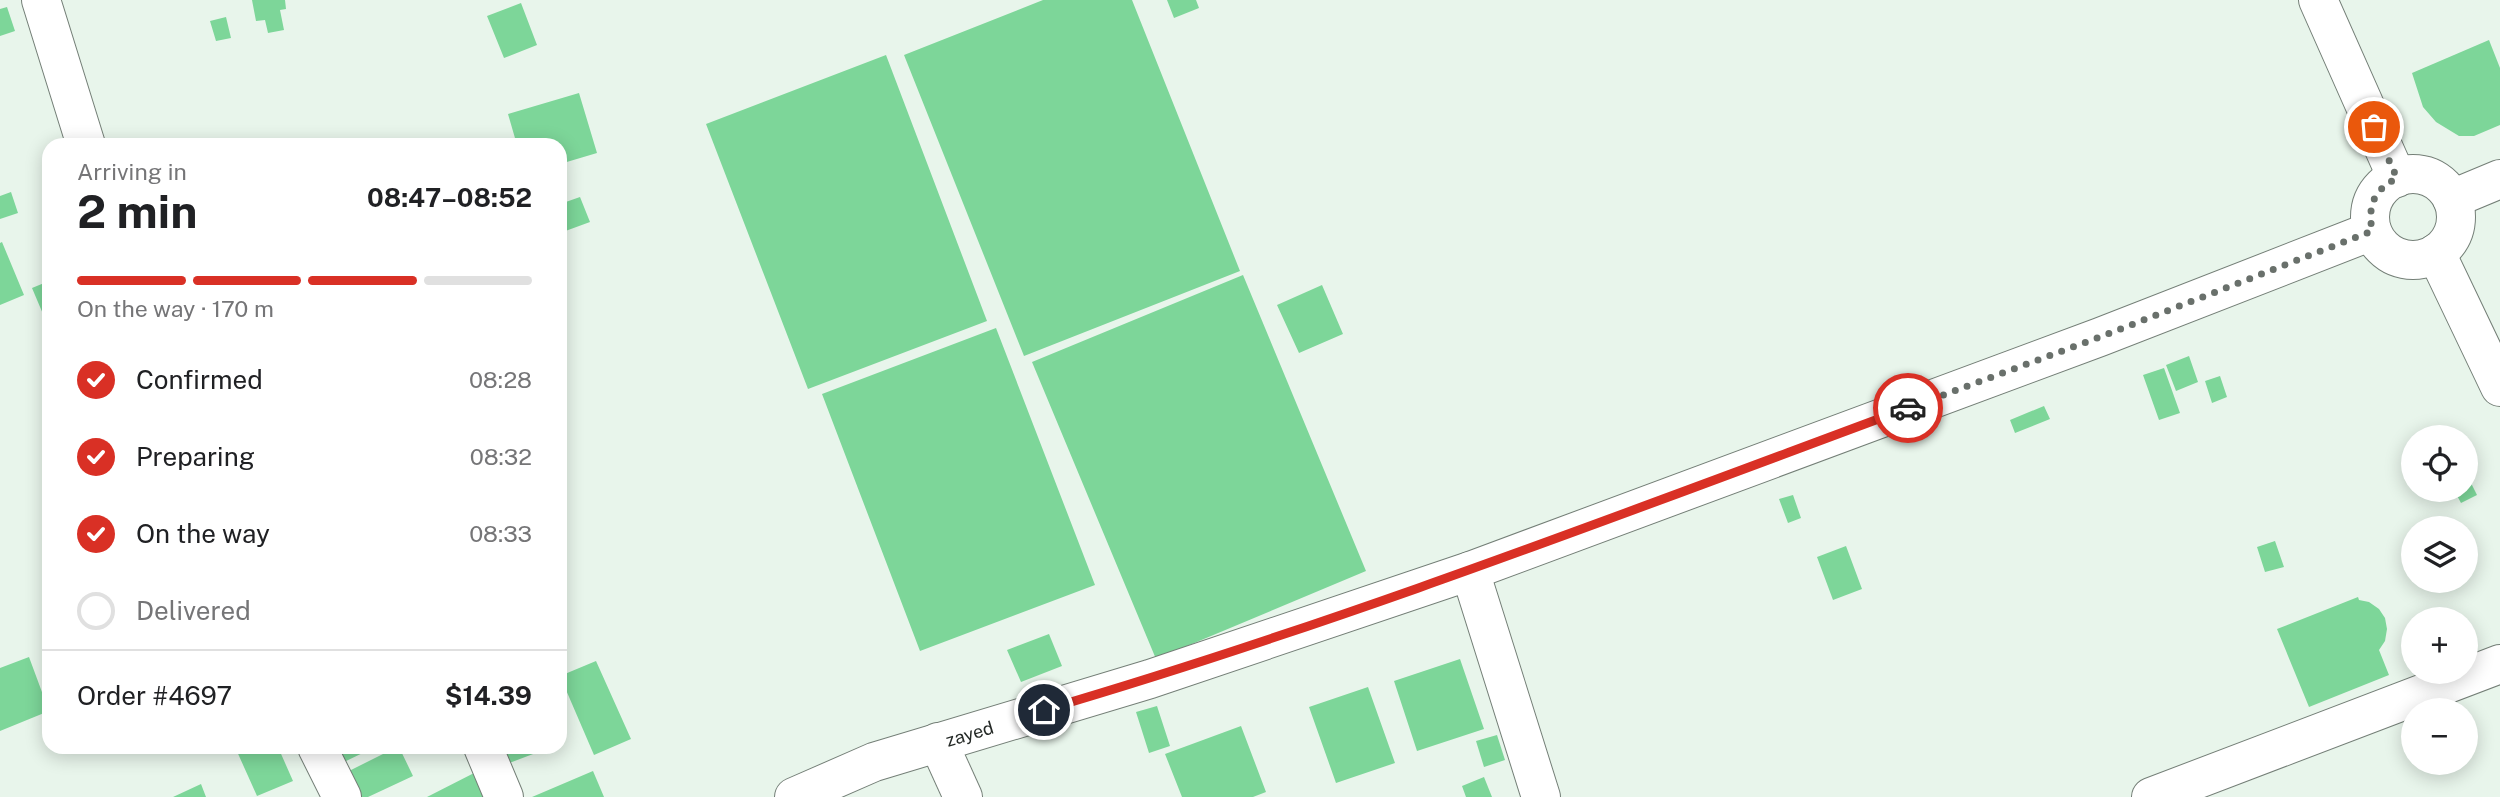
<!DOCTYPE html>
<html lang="en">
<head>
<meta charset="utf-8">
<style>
	:root { --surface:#fff; --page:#f2f2f2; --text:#202124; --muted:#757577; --line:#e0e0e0; --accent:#d93025 }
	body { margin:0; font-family:"Public Sans",sans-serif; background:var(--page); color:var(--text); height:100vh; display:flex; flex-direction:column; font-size:26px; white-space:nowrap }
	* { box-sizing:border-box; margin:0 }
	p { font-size:23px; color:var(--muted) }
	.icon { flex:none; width:38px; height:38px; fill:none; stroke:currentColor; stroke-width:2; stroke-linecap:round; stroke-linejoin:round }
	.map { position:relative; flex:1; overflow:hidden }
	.details { position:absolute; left:42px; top:138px; width:525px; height:616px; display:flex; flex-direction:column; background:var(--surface); border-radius:21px; box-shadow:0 4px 18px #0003 }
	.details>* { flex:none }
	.tools { position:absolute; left:2401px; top:425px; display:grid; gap:14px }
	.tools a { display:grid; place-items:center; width:77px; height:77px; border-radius:50%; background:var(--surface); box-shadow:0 4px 18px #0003; font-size:35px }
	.pin { position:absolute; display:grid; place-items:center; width:60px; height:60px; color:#fff; margin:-30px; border:4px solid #fff; border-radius:50%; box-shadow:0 2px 7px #0007 }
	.courier { position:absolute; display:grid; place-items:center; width:70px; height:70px; margin:-35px; border:5px solid #d93025; border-radius:50%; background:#fff; color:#222; box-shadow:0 2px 9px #0007 }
	.overview em { font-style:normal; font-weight:700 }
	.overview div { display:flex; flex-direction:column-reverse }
	.overview { display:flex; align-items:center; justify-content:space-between; height:119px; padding:0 35px }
	h1 { font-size:46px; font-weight:700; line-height:52px }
	.bar { display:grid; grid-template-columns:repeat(4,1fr); gap:10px 7px; align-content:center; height:84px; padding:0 35px }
	.bar i { height:9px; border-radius:5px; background:var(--line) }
	.bar .current { background:var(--accent) }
	.bar p { grid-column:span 4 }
	.line { display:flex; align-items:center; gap:18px; padding:0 35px; border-top:2px solid var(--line) }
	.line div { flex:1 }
	ol { padding:0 35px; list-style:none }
	li { display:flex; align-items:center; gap:21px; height:77px }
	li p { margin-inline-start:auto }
	li .icon { padding:7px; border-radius:50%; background:var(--accent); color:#fff; stroke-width:4 }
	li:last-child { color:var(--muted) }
	li i { width:38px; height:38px; border:4px solid var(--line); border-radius:50% }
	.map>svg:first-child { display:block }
	.building { fill:#7dd699 }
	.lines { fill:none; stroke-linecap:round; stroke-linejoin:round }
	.minor-casing { stroke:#747f77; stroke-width:40 }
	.minor { stroke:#fff; stroke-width:38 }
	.done { stroke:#69706b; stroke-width:7; stroke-dasharray:0 12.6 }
	.route { stroke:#d93025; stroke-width:9 }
	.labels { text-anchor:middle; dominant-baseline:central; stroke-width:7; stroke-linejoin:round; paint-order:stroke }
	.street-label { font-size:18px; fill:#242926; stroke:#fcfffd }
</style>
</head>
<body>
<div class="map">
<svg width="2500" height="797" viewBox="0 0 2500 797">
	<rect width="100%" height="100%" fill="#e8f5eb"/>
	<path class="building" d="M252,0H285L286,9L280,10L284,30L268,33L265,20L256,21Z
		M1043,0H1132L1240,271L1024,356L904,55Z
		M1167,0H1196L1199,8L1174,18Z
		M521,3L537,45L504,58L487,16Z
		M7,7L15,31L0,36V9Z
		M226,17L231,38L216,41L210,21Z
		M2489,40L2500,68V125L2474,136H2459L2436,122L2423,107L2412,73Z
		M886,55L987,321L808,389L706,124Z
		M579,93L597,153L560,164V145H517L508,114Z
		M11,192L18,213L0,219V196Z
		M580,197L590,222L560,233V204Z
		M2,242L24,295L0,305V243Z
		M1243,275L1366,571L1156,659L1032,362Z
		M49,281V312L43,314L32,288Z
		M1322,285L1343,334L1299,353L1277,305Z
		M996,328L1095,585L920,651L822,394Z
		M2189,356L2198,382L2176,391L2166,365Z
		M2164,368L2180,413L2159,420L2143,375Z
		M2220,376L2227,397L2212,403L2205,381Z
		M2044,406L2050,419L2015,433L2010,420Z
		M2466,473L2477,495L2461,503L2454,490H2466Z
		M1793,495L1801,518L1788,523L1779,499Z
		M2275,541L2284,567L2265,572L2257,547Z
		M1846,546L1862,589L1833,600L1817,557Z
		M2358,597L2359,600L2369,602L2379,609L2385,618L2387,629L2385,641L2379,650L2389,675L2309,707L2277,629Z
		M1049,634L1062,666L1021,682L1007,650Z
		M29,657L49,711L0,731V668Z
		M1460,659L1484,729L1417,751L1394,681Z
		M596,661L631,739L594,755L560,676Z
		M1368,687L1395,763L1336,783L1309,707Z
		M1157,706L1170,746L1149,753L1136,712Z
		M1241,726L1266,792L1253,797H1182L1165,754Z
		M1497,735L1505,760L1484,767L1476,741Z
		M235,747H278L293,781L257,796Z
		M334,747H375L342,763Z
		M397,747H399L413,776L368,797H359L347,772Z
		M497,747H540L541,751L504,765Z
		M478,771L491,797H427Z
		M593,771L604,797H532Z
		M1484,777L1492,797H1466L1462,786Z
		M201,784L206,797H173Z"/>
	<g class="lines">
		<g class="minor-casing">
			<g id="minor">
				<path d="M41,0L86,145"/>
				<path d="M2318,0L2397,178"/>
				<circle cx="2413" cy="217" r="43"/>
				<path d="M2452,199L2500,179"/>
				<path d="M2436,253L2500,387"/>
				<path d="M1470,571L1541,797"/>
				<path d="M938,742L963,797"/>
				<path d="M317,747L342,797"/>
				<path d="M483,747L504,797"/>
				<path id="s1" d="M794,797L874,762L1150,679L1470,571L2100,337L2372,231"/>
				<path d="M2151,797L2500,664"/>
			</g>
		</g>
		<use href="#minor" class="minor"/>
	</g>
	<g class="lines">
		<path class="done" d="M1908,408L2100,337L2372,231C2368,205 2373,191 2397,178L2374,127"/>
		<path class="route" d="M1044,710C1337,624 1622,514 1908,408"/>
	</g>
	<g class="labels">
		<g class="street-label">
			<text stroke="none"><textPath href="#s1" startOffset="187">zayed</textPath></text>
		</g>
	</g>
</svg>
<div class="tools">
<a><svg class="icon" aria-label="locate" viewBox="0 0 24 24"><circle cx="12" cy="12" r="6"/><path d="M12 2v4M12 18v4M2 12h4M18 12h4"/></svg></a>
<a><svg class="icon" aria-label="layers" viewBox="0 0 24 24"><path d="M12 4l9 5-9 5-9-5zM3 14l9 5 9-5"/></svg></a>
<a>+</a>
<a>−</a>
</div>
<div class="pin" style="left:2374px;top:127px;background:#ea580c"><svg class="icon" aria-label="bag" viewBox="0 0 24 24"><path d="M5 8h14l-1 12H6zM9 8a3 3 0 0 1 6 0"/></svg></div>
<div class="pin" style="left:1044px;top:710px;background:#1f2937"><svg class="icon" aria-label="home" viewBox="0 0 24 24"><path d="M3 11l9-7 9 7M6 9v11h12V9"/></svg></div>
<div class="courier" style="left:1908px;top:408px"><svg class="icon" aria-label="car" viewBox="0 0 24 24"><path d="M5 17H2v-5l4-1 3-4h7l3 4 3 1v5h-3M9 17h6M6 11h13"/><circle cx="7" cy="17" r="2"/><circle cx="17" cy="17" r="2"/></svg></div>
<section class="details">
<div class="overview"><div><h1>2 min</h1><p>Arriving in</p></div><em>08:47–08:52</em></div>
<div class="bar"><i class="current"></i><i class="current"></i><i class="current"></i><i></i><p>On the way · 170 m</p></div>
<ol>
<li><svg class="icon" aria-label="check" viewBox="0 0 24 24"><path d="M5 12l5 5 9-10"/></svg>Confirmed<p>08:28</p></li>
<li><svg class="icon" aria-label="check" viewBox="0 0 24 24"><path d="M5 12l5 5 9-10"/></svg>Preparing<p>08:32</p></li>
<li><svg class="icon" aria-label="check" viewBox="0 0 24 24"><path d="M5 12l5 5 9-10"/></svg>On the way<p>08:33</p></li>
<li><i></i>Delivered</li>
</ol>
<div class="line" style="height:91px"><div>Order #4697</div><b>$14.39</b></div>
</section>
</div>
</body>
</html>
